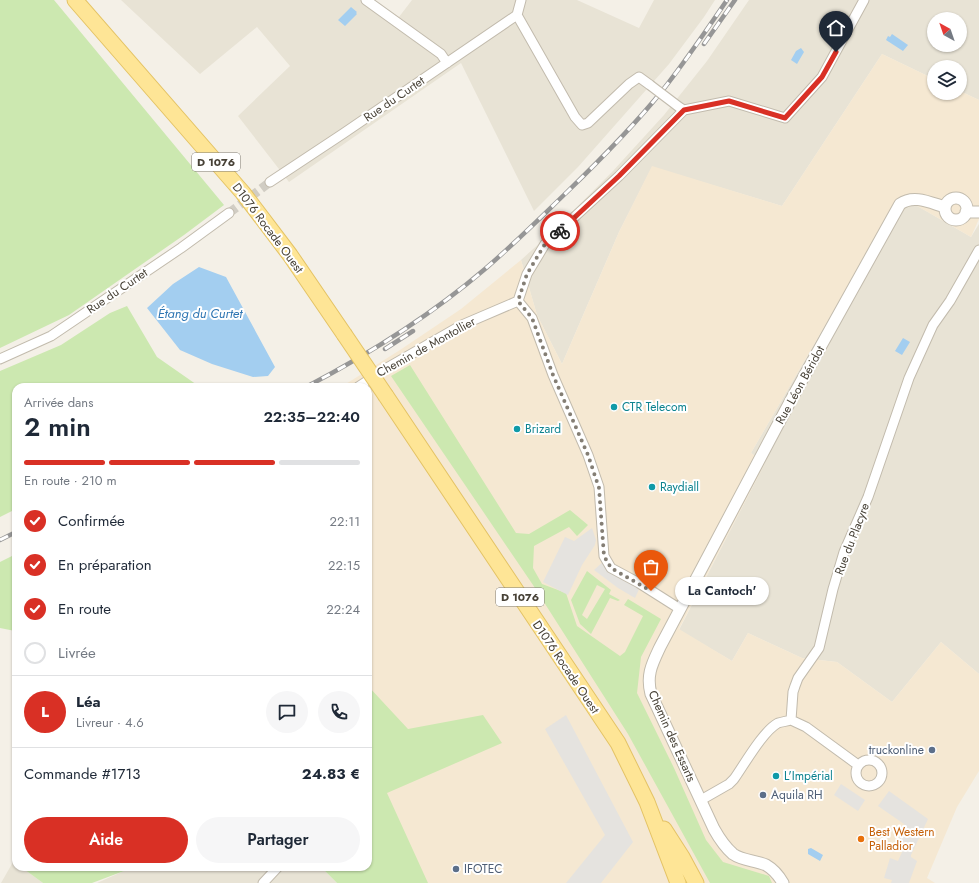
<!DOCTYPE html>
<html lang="fr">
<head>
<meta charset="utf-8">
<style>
	:root { --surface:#fff; --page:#f6f6f7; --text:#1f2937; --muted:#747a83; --line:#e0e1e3; --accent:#d93025 }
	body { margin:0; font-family:Jost,sans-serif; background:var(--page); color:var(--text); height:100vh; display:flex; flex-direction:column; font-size:15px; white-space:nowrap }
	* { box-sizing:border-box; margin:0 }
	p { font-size:13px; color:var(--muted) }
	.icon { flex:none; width:22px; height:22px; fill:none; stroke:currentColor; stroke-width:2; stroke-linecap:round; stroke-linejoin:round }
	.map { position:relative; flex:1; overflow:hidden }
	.side { position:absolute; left:12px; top:383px; width:360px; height:488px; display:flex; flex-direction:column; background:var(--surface); border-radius:12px; box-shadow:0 1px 3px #0004 }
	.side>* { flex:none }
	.needle { width:26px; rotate:320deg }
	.controls { position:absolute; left:927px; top:12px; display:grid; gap:8px }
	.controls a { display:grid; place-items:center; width:40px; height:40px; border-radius:50%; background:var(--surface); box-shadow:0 1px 3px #0004; font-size:20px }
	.pin { position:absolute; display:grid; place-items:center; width:34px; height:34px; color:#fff; margin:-41px -17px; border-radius:50% 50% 50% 0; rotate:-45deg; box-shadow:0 0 4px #0007 }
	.pin .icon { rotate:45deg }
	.courier { position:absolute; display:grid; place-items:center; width:40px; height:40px; margin:-20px; border:3px solid #d93025; border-radius:50%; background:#fff; color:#222; box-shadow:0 1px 5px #0007 }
	.bubble { position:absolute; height:28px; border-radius:14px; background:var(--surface); box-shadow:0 1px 3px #0004; font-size:13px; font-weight:600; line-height:28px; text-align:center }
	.summary em { font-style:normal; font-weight:600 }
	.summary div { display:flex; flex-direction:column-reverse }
	.summary { display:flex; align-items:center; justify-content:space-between; height:68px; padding:0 12px }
	h1 { font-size:26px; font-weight:600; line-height:30px }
	.bar { display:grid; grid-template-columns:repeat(4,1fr); gap:6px 4px; align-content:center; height:48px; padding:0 12px }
	.bar i { height:5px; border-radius:3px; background:var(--line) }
	.bar .selected { background:var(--accent) }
	.bar p { grid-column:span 4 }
	.line { display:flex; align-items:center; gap:10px; padding:0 12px; border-top:1px solid var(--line) }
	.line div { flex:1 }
	.round { display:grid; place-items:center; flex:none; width:42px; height:42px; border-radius:21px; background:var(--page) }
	ol { padding:0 12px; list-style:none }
	li { display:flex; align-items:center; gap:12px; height:44px }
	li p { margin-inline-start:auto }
	li .icon { padding:4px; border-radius:50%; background:var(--accent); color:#fff; stroke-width:4 }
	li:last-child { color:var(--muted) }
	li i { width:22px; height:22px; border:2px solid var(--line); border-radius:50% }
	.primary-button { display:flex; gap:8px; margin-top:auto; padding:8px 12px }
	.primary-button a { flex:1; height:46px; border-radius:24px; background:var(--accent); color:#fff; font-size:16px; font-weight:600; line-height:46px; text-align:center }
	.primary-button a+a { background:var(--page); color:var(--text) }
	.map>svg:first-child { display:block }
	.residential { fill:#e8e3d5; fill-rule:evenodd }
	.commercial { fill:#f5e8d2 }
	.green { fill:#cce8b0; fill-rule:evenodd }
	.parking { fill:#e5e3df }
	.water { fill:#a3cef0 }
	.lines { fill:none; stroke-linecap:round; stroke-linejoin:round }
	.minor-tunnel { stroke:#d1cdc4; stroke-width:9; stroke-dasharray:9 4.5; stroke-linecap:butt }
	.minor-casing { stroke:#c2bbad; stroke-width:11 }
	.tertiary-casing { stroke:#c2bbad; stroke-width:13 }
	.primary-casing { stroke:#e4c365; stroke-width:17 }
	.minor { stroke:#fff; stroke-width:9 }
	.tertiary { stroke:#fff; stroke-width:11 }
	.primary { stroke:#fee596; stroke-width:15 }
	.rail-casing { stroke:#969696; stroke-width:4.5 }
	.rail { stroke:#fff; stroke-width:3; stroke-dasharray:9; stroke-linecap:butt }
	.minor-bridge-casing { stroke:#c2bbad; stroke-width:11; stroke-linecap:butt }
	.primary-bridge-casing { stroke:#e4c365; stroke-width:17; stroke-linecap:butt }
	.minor-bridge { stroke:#fff; stroke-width:9 }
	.primary-bridge { stroke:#fee596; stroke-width:15 }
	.done { stroke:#847e74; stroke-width:4; stroke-dasharray:0 7.2 }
	.route { stroke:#d93025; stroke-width:5 }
	.culture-dot { fill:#0f9aa8; stroke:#fff; stroke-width:1.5 }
	.service-dot { fill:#5c6f8a; stroke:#fff; stroke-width:1.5 }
	.food-dot { fill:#e8710a; stroke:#fff; stroke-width:1.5 }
	.labels { text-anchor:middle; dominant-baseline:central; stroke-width:4; stroke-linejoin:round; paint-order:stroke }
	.shield { fill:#fff; stroke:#7e7a72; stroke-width:1 }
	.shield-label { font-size:11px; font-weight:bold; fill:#474136 }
	.street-label { font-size:12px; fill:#474136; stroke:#fff }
	.culture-label { font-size:12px; fill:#0d838f; stroke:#fff; text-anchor:start }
	.service-label { font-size:12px; fill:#4e5e75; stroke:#fff; text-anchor:start }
	.food-label { font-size:12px; fill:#c56008; stroke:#fff; text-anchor:start }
	.water-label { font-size:13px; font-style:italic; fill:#2f76b3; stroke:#fff }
</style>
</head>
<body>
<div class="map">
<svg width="979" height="883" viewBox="0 0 979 883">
	<rect width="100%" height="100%" fill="#f4f0e7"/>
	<path class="residential" d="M121,0H373L399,17L412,0H577L639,28L654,0H715L704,17L669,64L578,167L534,211L461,63L289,182L238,116L290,66L257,27L200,74Z
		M749,0H979V100L960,91V67H934V79L882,54L782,206L652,167L619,232L562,364L537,315L521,260L553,231L612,172L664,115L707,61ZM934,19H960V45H934Z
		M900,196L971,237L979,224V674L941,642L892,702L837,662L802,658L748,633L732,661L679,630L765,463L751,453Z
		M13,862L16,864V867H21L43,883H1Z
		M127,867H321L337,883H97L124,871Z"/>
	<path class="commercial" d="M882,54L934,79V93H960V91L979,100V219L971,237L900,196L751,453L765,463L679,629L732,661L748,633L802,658L837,662L892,702L941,642L979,674V771L957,807L927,878L935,883H427L382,792L368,693V387H341L400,350L461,309L521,260L537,315L562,364L619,232L652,166L782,206Z"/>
	<path class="green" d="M0,0H54L224,205L184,235L69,315L0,348Z
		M127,306L157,357L200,387H16V509L0,517V371L61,345L110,313Z
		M410,365L516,533L529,534L570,510L588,525L577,536L569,527L534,546L533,568L542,584L566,593L577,626L620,656L625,652L643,616L624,605L628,599L661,619L641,657L637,693L674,768L706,840L723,862L769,876L772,883H710L628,734L533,585L391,376Z
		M16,554V634L15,631L0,628V562Z
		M587,571L611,590L609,594L620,600L618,601L610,598L591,634L580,624L571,600ZM597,585L605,589L587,619L582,615Z
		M368,686L408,729L483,715L502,743L387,793L428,883H337L321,867H368Z
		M21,867H127L124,871L92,883H43Z"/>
	<path class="parking" d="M592,528L596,540L595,545L582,565L568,595L543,582L565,537L574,541Z
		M606,559L641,585L635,598L618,588L594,570Z
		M566,715L633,842L601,883H566L605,835L545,729Z
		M841,784L865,800L858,811L834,795Z
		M889,791L928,819L911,855V857L917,861L909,883H891L892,880L884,878L890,858L898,861L903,850L895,846L905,826L904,824L878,806Z"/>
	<path class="water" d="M351,7L357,12L356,13L357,14L345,26L338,20Z
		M892,34L908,45L903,51L886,40L888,36L890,37Z
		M801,48L804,52L797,64L791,60L796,51Z
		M199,267L226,277L275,367L268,376L253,377L212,364L180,350L147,308L173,284Z
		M903,338L910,342L902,355L895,351Z
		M811,848L823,855L820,861L808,854V849Z"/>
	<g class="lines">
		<path class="minor-tunnel" d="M229,213L270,182"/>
		<g class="minor-casing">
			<path id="minor" d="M366,0L441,54L447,63
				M517,15L575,117L582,125L588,123L629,84L639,77L650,85
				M517,15L521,0
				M679,107L684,110L729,101L785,118L822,77L864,0
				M270,182L344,133L517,15
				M518,301L532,318L553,375L588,455L599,487L604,556L611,568L639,583L680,609
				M518,301L527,274L545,244L619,176L684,110
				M0,359L51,336L181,248L229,213
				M358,387L387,368L462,325L518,301
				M791,720L806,727L858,765
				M856 773a13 13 0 1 1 26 0a13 13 0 1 1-26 0Z
				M701,800L729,784L734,779C744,765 763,731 778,723C782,722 787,721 791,720L793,692L795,686L798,678L819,648L833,589L844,552L868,497L909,378L933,325L950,301L979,250
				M263,883L278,867"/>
		</g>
		<g class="tertiary-casing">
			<path id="tertiary" d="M945 209a11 11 0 1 1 22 0a11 11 0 1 1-22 0Z
				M966,212H979
				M783,883C779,876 773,869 766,865C755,860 743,861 733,854C725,847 719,838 714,829L651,694C646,675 652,664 660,647L792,398L900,204C914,194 931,203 945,207"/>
		</g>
		<g class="primary-casing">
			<path id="primary" d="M75,0L243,193L290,255L344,334
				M386,396L618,743L647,802L678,883
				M664,829L682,857L696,883"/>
		</g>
		<use href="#minor" class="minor"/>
		<use href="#tertiary" class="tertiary"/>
		<use href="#primary" class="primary"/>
		<g class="rail-casing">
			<path id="rail" d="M704,44L735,0
				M385,349L413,331
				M306,387C369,354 430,316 485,269C513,245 540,218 567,192C600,160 633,127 662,91C685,62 706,31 727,0
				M0,540L16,532"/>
		</g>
		<use href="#rail" class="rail"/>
		<g class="minor-bridge-casing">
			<path id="minor-bridge" d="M650,85L679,107"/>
		</g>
		<g class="primary-bridge-casing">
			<path id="primary-bridge" d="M344,334L386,396"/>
		</g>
		<use href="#minor-bridge" class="minor-bridge"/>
		<use href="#primary-bridge" class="primary-bridge"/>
	</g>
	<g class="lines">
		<path class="done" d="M560,231L545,244L527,274L518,301L532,318L553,375L588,455L599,488L604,556L611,568L651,591"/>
		<path class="route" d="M560,231L619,176L684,110L729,101L785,118L822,77L836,52"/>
	</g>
	<g class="culture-dot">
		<circle cx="614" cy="407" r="4"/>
		<circle cx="517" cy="429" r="4"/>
		<circle cx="652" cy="487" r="4"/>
		<circle cx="776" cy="776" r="4"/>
	</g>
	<g class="service-dot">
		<circle cx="932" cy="750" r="4"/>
		<circle cx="763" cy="795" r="4"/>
		<circle cx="456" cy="869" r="4"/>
	</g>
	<circle class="food-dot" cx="861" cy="839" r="4"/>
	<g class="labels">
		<g class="shield">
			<rect x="192" y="153" width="48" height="18" rx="3"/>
			<rect x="496" y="588" width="48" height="18" rx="3"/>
		</g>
		<g class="shield-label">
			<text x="216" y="162">D 1076</text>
			<text x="520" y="597">D 1076</text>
		</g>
		<g class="street-label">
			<text transform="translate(394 99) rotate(-34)">Rue du Curtet</text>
			<text transform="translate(268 228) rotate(53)">D1076 Rocade Ouest</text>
			<text transform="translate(117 291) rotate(-34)">Rue du Curtet</text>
			<text transform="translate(426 347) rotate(-29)">Chemin de Montollier</text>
			<text transform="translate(800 385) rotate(-61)">Rue Léon Béridot</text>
			<text transform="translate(852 539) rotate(-69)">Rue du Placyre</text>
			<text transform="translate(566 667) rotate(56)">D1076 Rocade Ouest</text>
			<text transform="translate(672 736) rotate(66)">Chemin des Essarts</text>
		</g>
		<g class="culture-label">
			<text x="622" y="407">CTR Telecom</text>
			<text x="525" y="429">Brizard</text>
			<text x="660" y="487">Raydiall</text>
			<text x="784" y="776">L'Impérial</text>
		</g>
		<g class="service-label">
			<text x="924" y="750" text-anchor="end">truckonline</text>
			<text x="771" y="795">Aquila RH</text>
			<text x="464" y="869">IFOTEC</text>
		</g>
		<g class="food-label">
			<text x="869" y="832">Best Western<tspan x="869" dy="14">Palladior</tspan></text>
		</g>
		<g class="water-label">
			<text x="200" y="313">Étang du Curtet</text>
		</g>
	</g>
</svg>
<div class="controls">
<a><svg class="needle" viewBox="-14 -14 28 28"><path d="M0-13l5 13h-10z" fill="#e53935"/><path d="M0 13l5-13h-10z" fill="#747a83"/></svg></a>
<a><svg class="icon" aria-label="layers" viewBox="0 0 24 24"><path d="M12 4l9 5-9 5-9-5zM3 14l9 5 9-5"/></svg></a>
</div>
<div class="pin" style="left:651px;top:591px;background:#ea580c"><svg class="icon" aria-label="bag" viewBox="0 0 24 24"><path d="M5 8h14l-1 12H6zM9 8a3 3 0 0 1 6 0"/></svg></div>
<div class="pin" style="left:836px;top:52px;background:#1f2937"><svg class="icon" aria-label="home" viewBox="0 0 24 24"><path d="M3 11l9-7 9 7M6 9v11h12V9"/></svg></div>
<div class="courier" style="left:560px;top:231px"><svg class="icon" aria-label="bike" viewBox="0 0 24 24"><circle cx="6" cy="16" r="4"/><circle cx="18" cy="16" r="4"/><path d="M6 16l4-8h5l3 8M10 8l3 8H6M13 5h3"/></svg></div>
<div class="bubble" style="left:675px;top:577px;width:94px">La Cantoch'</div>
<section class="side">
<div class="summary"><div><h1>2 min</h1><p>Arrivée dans</p></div><em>22:35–22:40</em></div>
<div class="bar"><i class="selected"></i><i class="selected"></i><i class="selected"></i><i></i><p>En route · 210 m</p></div>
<ol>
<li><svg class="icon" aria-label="check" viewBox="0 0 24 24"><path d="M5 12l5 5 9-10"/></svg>Confirmée<p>22:11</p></li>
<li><svg class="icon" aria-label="check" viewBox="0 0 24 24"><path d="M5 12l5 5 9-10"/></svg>En préparation<p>22:15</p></li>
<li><svg class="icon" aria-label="check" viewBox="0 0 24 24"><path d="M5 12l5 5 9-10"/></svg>En route<p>22:24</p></li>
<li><i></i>Livrée</li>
</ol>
<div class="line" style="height:72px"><b class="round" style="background:var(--accent);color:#fff">L</b><div><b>Léa</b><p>Livreur · 4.6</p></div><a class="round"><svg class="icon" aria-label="chat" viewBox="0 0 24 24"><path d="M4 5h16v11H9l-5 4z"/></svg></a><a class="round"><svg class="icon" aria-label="phone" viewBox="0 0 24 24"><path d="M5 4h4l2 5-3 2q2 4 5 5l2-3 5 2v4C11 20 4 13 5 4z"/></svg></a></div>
<div class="line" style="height:52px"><div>Commande #1713</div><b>24.83 €</b></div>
<div class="primary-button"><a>Aide</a><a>Partager</a></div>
</section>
</div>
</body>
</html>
